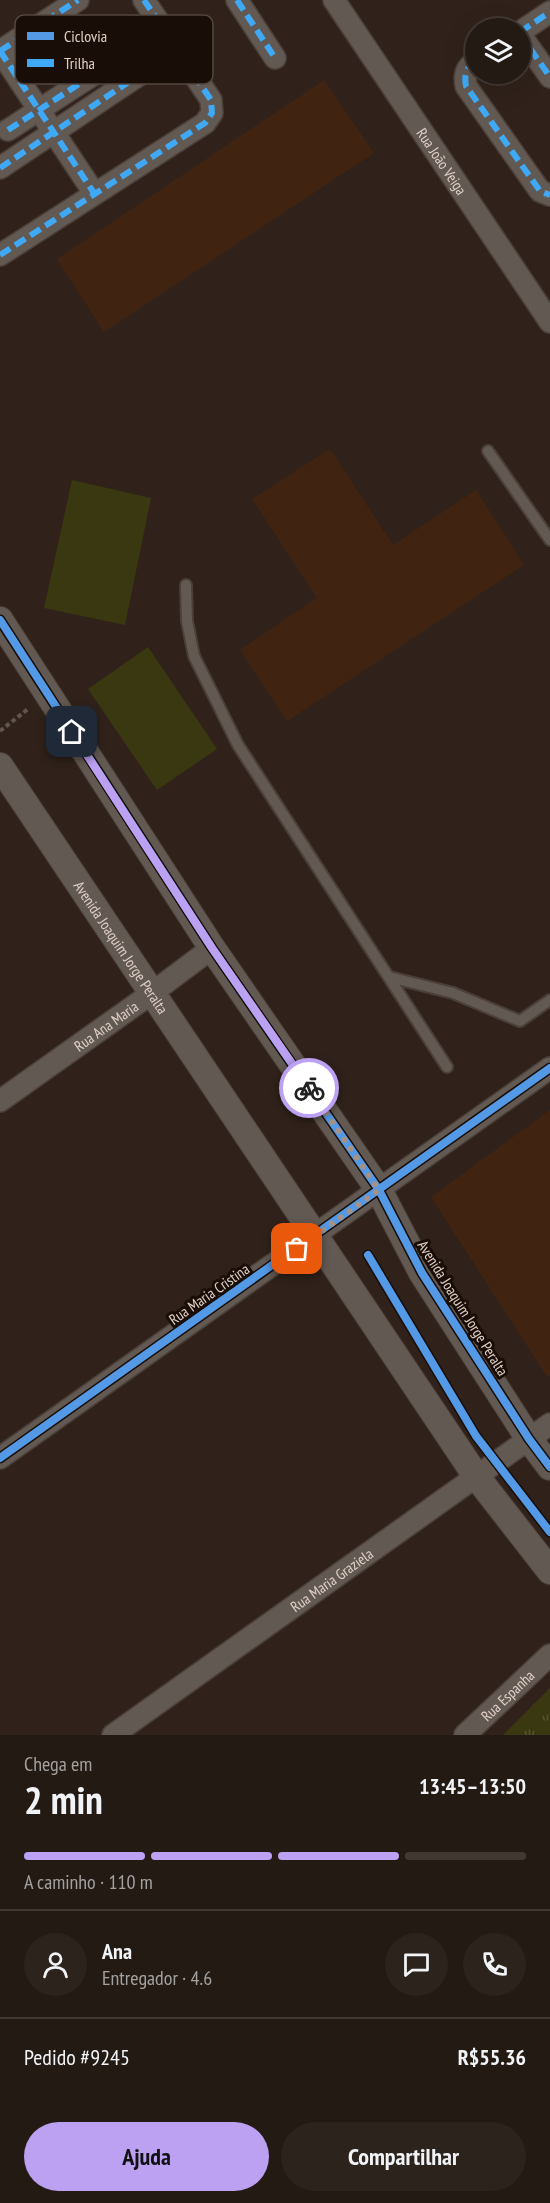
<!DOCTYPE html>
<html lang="pt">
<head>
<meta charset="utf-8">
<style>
	:root { --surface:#241a14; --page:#2c231d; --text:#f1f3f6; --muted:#a3a1a0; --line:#413834; --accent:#bca0f2 }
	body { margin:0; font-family:"PT Sans Narrow",sans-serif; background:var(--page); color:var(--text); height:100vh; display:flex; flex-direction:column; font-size:22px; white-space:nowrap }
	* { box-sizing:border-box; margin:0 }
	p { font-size:20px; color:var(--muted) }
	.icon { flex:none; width:33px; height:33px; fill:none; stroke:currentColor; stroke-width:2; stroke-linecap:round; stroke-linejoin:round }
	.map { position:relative; height:1735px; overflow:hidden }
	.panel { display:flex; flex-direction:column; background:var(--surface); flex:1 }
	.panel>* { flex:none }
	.fabs { position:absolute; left:465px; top:18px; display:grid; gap:12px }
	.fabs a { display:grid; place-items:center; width:66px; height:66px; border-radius:50%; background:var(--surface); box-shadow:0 6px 24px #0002,0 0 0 2px var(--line); font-size:30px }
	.pin { position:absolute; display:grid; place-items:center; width:51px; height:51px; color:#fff; margin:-26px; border-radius:12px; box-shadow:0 3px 9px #0006 }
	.courier { position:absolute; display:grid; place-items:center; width:60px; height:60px; margin:-30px; border:4px solid #bca0f2; border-radius:50%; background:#fff; color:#222; box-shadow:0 2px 8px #0007 }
	.summary em { font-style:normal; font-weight:700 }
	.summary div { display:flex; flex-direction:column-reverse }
	.summary { display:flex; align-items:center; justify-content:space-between; height:102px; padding:0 24px }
	h1 { font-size:39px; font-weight:700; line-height:45px }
	.bar { display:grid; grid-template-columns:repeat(4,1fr); gap:9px 6px; align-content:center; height:72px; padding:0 24px }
	.bar i { height:8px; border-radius:4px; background:var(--line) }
	.bar .selected { background:var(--accent) }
	.bar p { grid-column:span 4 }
	.line { display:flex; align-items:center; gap:15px; padding:0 24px; border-top:2px solid var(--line) }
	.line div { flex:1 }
	.round { display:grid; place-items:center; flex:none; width:63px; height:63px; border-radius:32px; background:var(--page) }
	.primary-button { display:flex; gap:12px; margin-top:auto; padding:12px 24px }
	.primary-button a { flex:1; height:69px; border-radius:36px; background:var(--accent); color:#111; font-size:24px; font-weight:700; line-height:69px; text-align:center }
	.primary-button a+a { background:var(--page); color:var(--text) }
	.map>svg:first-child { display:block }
	.built { fill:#402411 }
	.grass { fill:url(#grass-tufts) }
	.garden { fill:#3a3810 }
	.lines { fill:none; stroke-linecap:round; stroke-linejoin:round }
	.service-casing { stroke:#4b3f39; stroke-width:14 }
	.minor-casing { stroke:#4b3f39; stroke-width:24 }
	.tertiary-casing { stroke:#4b3f39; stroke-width:28 }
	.path { stroke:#605650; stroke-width:4; stroke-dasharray:4.5 3; stroke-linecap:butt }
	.service { stroke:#635953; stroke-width:10 }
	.minor { stroke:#635953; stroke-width:21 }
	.tertiary { stroke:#635953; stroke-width:26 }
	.quiet { stroke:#3fa9f5; stroke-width:6; stroke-dasharray:12 6; stroke-linecap:butt }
	.cycleway-casing { stroke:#180d07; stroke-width:11 }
	.cycleway { stroke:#5399e6; stroke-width:8 }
	.done { stroke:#a2928a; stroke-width:6; stroke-dasharray:0 10.8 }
	.route { stroke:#bca0f2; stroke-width:8 }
	.labels { text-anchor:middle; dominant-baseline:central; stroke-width:6; stroke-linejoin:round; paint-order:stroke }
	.street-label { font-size:15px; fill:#e0cfc6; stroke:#180d07 }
	.key { fill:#180d07; stroke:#544740; stroke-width:1.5 }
	.key-label { font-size:16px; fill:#e0cfc6 }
</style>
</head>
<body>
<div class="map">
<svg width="550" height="1735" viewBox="0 0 550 1735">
	<defs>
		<pattern id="grass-tufts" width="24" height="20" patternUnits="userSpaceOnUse" patternTransform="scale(1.5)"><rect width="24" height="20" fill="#3a3810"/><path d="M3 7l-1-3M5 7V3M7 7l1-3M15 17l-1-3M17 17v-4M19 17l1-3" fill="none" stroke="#565431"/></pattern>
	</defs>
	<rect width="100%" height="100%" fill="#30221a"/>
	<path class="built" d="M324,80L374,153L104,332L57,259Z
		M330,449L393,545L476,490L524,565L287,721L240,650L317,598L252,499Z
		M550,1110V1374L547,1377L431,1197Z"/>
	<path class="grass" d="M550,1688V1735H503Z"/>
	<path class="garden" d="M72,480L151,498L125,625L44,608Z
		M148,647L217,749L157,790L88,689Z"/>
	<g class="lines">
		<g class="service-casing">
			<path id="service" d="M488,451L550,540
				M186,585L187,621L194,656L238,745L447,1067
				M389,977L453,993L520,1021L550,1000"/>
		</g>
		<g class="minor-casing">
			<g id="minor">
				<path d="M237,0L275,58"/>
				<path id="s1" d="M334,0L550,322"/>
				<path d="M520,32L550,12"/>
				<path d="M520,34L550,77"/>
				<path d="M0,51L94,193"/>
				<path d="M0,51L78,0"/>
				<path d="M476,61C466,67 464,76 466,86L540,191L550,195"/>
				<path d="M8,130L164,29"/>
				<path d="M0,168L178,49"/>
				<path d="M0,255L205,123L212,113L211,100L144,0"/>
				<path id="s2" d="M0,1101L152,993L212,948"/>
				<path d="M0,1458L550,1068"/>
				<path id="s3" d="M113,1735L550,1424"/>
				<path id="s4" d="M465,1735L550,1655"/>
			</g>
		</g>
		<g class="tertiary-casing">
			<g id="tertiary">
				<path d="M0,620L212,948L379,1190L422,1273L529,1439L550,1467"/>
				<path id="s5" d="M0,766L476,1476L550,1571"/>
			</g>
		</g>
		<path class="path" d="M0,731L28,709"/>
		<use href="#service" class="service"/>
		<use href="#minor" class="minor"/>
		<use href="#tertiary" class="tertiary"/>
		<path class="quiet" d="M237,0L275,58
			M520,32L550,12
			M520,34L550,77
			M0,51L94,193
			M0,51L78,0
			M476,61C466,67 464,76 466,86L540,191L550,195
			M8,130L164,29
			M0,168L178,49
			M0,255L205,123L212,113L211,100L144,0"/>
		<g class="cycleway-casing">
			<path id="cycleway" d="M0,620L212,948L379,1190L422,1273L529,1439L550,1467
				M368,1255L476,1436L550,1532
				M0,1458L550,1068"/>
		</g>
		<use href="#cycleway" class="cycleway"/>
	</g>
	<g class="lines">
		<path class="done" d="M297,1249L379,1190L309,1088"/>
		<path class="route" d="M72,732L212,948L309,1088"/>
	</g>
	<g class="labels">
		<g class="street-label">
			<text stroke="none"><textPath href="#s1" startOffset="194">Rua João Veiga</textPath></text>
			<text stroke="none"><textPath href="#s5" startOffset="218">Avenida Joaquim Jorge Peralta</textPath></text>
			<text stroke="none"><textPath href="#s2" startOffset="130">Rua Ana Maria</textPath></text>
			<text transform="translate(209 1294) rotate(-35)">Rua Maria Cristina</text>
			<text transform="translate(463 1308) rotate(58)">Avenida Joaquim Jorge Peralta</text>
			<text stroke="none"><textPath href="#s3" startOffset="268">Rua Maria Graziela</textPath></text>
			<text stroke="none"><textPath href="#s4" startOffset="58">Rua Espanha</textPath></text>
		</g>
	</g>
	<rect x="15" y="15" width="198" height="69" rx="9" class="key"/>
	<rect x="27" y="32" width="27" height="8" fill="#5399e6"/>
	<rect x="27" y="59" width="27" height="8" fill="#3fa9f5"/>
	<g class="key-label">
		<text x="64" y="42">Ciclovia</text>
		<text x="64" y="69">Trilha</text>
	</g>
</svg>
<div class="fabs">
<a><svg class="icon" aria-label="layers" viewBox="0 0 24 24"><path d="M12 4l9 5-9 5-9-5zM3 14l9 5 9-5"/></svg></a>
</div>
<div class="pin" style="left:297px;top:1249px;background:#ea580c"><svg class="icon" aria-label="bag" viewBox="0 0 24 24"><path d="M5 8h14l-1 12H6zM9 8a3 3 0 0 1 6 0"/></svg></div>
<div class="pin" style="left:72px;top:732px;background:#1f2937"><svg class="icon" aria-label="home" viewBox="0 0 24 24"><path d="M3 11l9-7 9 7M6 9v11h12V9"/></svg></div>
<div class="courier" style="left:309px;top:1088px"><svg class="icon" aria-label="bike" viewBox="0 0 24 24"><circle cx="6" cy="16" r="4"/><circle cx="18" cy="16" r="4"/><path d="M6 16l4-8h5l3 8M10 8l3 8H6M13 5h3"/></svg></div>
</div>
<section class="panel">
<div class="summary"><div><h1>2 min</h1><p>Chega em</p></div><em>13:45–13:50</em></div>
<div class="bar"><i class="selected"></i><i class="selected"></i><i class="selected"></i><i></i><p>A caminho · 110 m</p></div>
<div class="line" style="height:108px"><a class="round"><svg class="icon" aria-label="person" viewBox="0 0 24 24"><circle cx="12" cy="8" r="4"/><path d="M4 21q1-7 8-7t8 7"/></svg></a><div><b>Ana</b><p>Entregador · 4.6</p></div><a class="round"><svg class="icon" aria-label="chat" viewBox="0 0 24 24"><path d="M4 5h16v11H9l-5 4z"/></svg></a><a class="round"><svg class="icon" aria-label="phone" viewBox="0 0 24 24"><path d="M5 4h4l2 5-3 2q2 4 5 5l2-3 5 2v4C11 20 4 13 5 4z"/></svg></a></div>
<div class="line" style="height:78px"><div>Pedido #9245</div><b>R$55.36</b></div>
<div class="primary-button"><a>Ajuda</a><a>Compartilhar</a></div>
</section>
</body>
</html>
